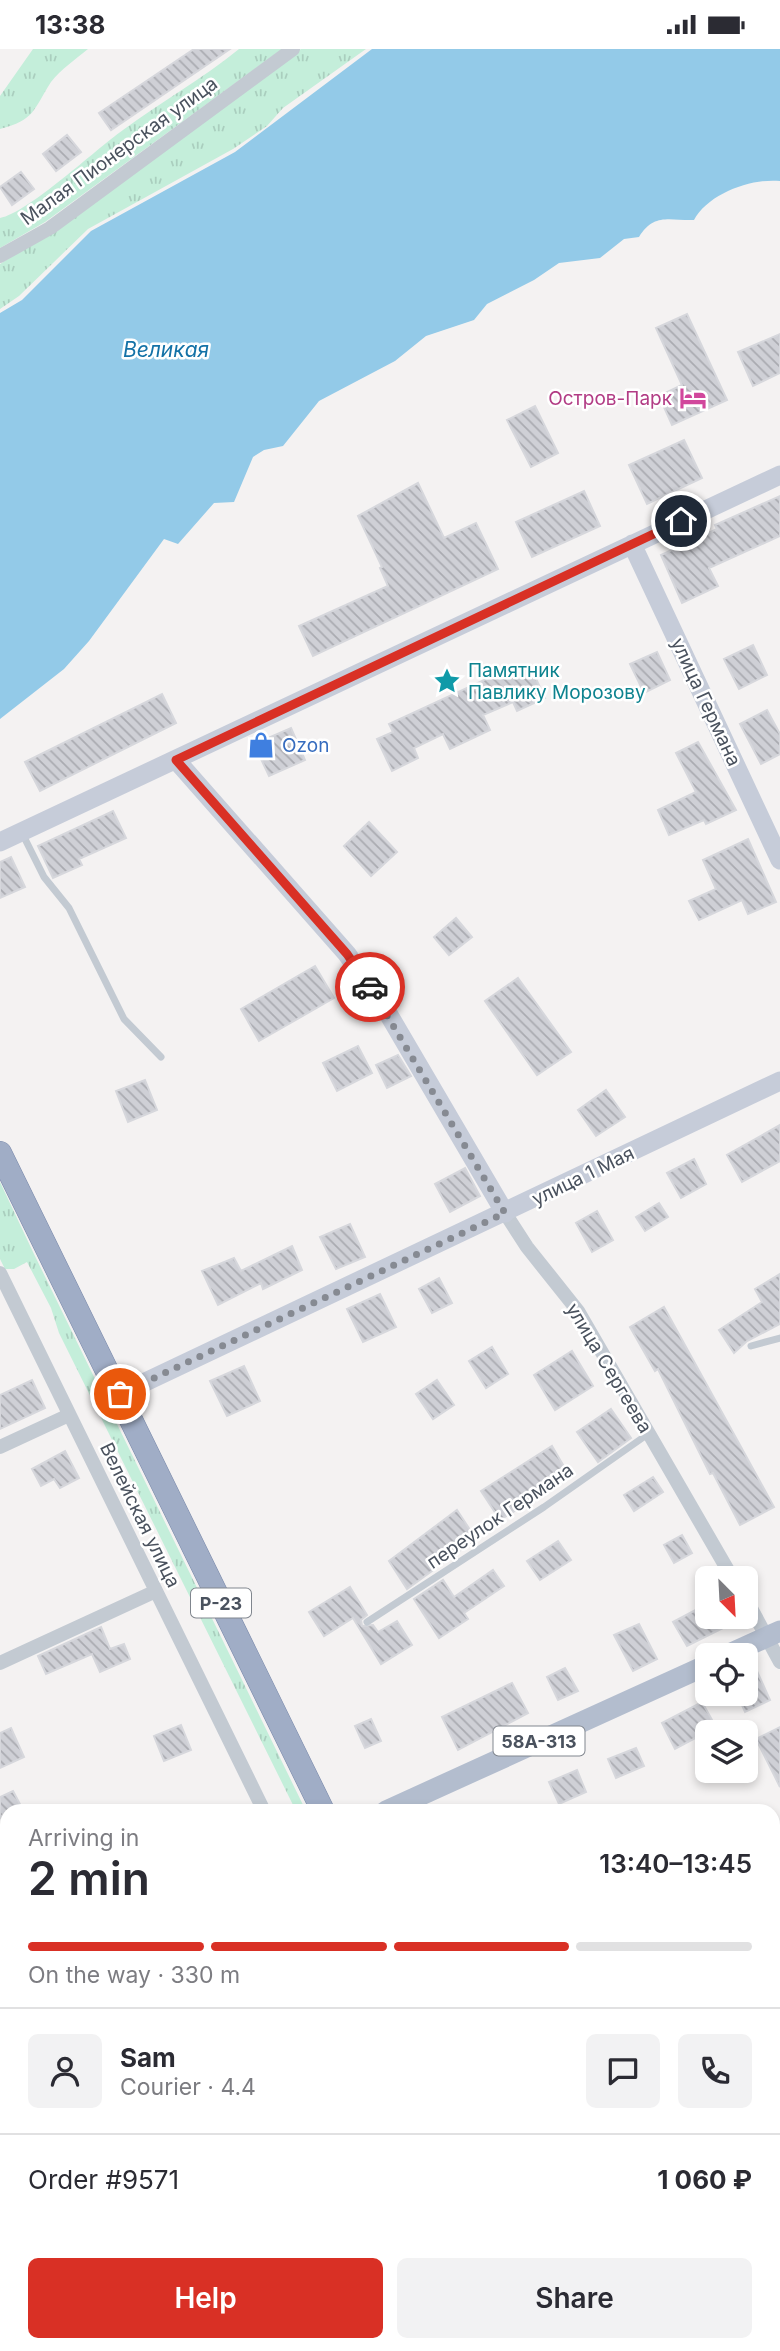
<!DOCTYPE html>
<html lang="en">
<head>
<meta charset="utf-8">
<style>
	:root { --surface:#fff; --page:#f2f2f3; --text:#2b2b33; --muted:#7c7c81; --line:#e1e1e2; --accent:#d93025 }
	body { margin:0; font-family:Inter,sans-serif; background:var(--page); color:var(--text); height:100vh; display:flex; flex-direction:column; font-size:26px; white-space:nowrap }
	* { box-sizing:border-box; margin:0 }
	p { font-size:23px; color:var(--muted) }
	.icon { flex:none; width:38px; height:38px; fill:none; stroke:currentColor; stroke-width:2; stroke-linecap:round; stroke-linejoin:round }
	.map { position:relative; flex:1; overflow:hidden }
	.side { position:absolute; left:0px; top:1755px; width:780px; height:548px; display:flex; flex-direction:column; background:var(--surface); border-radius:21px 21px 0 0; box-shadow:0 4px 10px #0003 }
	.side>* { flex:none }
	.needle { width:46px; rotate:156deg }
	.controls { position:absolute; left:695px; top:1517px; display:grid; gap:14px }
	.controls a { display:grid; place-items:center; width:63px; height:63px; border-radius:10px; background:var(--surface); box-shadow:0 4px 10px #0003; font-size:35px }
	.pin { position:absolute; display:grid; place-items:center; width:60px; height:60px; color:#fff; margin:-30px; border:4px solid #fff; border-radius:50%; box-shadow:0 2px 7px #0007 }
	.courier { position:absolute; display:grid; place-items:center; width:70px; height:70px; margin:-35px; border:5px solid #d93025; border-radius:50%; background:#fff; color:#222; box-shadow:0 2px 9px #0007 }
	.headline em { font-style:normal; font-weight:600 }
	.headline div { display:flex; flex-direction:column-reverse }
	.headline { display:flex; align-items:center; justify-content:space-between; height:119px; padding:0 28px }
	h1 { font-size:46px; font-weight:600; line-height:52px }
	.bar { display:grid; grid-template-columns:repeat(4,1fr); gap:10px 7px; align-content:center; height:84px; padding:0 28px }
	.bar i { height:9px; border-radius:5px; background:var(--line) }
	.bar .on { background:var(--accent) }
	.bar p { grid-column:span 4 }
	.line { display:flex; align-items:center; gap:18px; padding:0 28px; border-top:2px solid var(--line) }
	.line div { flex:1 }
	.round { display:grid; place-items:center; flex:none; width:74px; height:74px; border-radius:10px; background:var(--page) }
	.primary-button { display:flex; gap:14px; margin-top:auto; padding:14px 28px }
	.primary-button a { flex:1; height:80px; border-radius:10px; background:var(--accent); color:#fff; font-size:28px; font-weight:600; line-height:80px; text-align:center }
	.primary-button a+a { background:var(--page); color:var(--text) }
	.status { display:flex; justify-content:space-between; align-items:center; height:49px; padding:0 35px; background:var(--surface); direction:ltr }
	.status svg { height:19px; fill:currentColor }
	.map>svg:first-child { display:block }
	.grass { fill:url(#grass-tufts) }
	.water { fill:#93cae8 }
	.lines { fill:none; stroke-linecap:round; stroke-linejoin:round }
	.stream { stroke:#93cae8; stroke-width:5 }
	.building { fill:url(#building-back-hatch); stroke:#d6d7dc; stroke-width:2 }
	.trunk-casing { stroke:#7888a9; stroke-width:24 }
	.service { stroke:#c3cad2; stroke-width:7 }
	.minor { stroke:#c3cad2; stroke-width:14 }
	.secondary { stroke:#c6ccd9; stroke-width:19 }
	.primary { stroke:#b3bdce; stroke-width:21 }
	.trunk { stroke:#a0adc6; stroke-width:23 }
	.done { stroke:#868a92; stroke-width:7; stroke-dasharray:0 12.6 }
	.route { stroke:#d93025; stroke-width:9 }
	.labels { text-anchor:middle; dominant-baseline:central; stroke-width:5; stroke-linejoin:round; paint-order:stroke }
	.shield { fill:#fff; stroke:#80868e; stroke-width:2 }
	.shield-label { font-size:18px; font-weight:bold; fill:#4a525e }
	.street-label { font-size:19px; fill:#4a525e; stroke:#fff }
	.hotel-label { font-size:19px; fill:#b23c85; stroke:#fff; text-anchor:end }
	.culture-label { font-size:19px; fill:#0d838f; stroke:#fff; text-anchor:start }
	.shop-label { font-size:19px; fill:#366cbe; stroke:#fff; text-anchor:start }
	.water-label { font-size:21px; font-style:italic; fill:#1472a7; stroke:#fff }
</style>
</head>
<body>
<div class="status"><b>13:38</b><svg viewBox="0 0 49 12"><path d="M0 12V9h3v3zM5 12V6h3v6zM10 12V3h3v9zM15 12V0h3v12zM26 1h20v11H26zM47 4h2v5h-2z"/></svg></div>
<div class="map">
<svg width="780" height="2302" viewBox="0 0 780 2302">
	<defs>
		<pattern id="grass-tufts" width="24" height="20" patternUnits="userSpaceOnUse" patternTransform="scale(1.75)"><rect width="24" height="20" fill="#c4eeda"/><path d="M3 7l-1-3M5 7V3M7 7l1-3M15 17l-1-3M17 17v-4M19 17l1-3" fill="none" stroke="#aacebe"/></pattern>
		<pattern id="building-back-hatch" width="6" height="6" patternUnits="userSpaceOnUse" patternTransform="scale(1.75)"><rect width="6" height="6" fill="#cfd0d6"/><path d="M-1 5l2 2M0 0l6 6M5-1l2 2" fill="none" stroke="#aaabb1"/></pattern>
	</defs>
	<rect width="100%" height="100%" fill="#f4f2f2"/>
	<path class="grass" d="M33,0H88C76,10 61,20 51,33C33,61 35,71 0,80V47Z
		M239,0H282L45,173L0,199V169C28,164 96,100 123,81C161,53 202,30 239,0Z
		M301,0H366L283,59L267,77L233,100L88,180L19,247L0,260V215L77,166Z
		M0,1133L33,1203L306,1762H296L59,1284L51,1259L27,1213L14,1220H5L0,1210Z"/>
	<path class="water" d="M372,0H780V132C751,129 708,145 694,171C671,172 654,163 639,188L624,190L600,209L559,214L534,231L487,255L474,271L426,287L395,312L319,352L283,397L264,401L253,408L234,453L214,454L178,495L164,490L89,592L64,620L0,670V264L22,251L91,182L235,103Z"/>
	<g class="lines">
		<path class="stream" d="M204,2302L210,2296"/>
	</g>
	<path class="building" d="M194,0H230L111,81L99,64Z
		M67,86L81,103L56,122L43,105Z
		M21,123L34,140L12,156L0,138Z
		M687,265L727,351L672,376L659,347L682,336L656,279Z
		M780,285V324L753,337L738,303Z
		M535,357L558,404L531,418L507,371Z
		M684,391L702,429L647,455L629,416Z
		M418,434L444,489L476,474L498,520L313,607L299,577L388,537L380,519L382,518L358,467Z
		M584,442L600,477L532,508L516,473Z
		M780,447V487L709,519L718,537L682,554L661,506L717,480L715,476Z
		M753,596L767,626L739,640L724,610Z
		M657,603L670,631L644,644L630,615Z
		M530,617L545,649L517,662L513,653L483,666L490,681L450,700L443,685L414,699L418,709L392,722L377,690L393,683L389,675L510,619L513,625Z
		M162,645L176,674L40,742L25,713Z
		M767,661L780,685V705L761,715L740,675Z
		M291,679L305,711L269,727L254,695Z
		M698,693L736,761L706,775L704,771L669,786L658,761L696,743L676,704Z
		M113,762L126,789L79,810L82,816L53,829L38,797Z
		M369,773L397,803L371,827L344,797Z
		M748,790L776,853L748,865L742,851L699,871L689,852L716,840L703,811Z
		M11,808L25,838L0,849V813Z
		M456,869L472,888L449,906L434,888Z
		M315,917L334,949L259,992L241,960Z
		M518,929L571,1003L537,1026L485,952Z
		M358,997L372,1024L337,1042L323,1014Z
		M398,1006L411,1027L387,1039L376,1016Z
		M145,1031L157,1061L128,1073L116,1042Z
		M606,1041L625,1068L596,1087L578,1061Z
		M780,1076V1112L742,1133L727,1106Z
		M694,1110L706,1135L681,1149L667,1124Z
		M465,1119L480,1147L450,1163L435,1135Z
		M659,1154L668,1168L645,1182L636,1168Z
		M597,1162L613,1191L592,1203L576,1174Z
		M350,1175L365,1208L336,1220L320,1188Z
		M292,1197L302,1221L263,1240L261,1234L218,1256L202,1222L234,1209L241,1222Z
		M780,1225V1275L747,1292L734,1304L719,1281L762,1253L755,1240Z
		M439,1229L452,1254L432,1264L419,1240Z
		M380,1245L396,1278L363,1293L347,1260Z
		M664,1258L774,1458L740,1476L713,1424L710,1425L658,1320L655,1322L630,1278Z
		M492,1298L508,1325L486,1339L469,1312Z
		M572,1302L593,1337L555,1361L534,1326Z
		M244,1317L260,1352L227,1367L210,1332Z
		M32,1331L45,1359L0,1380V1346Z
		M437,1331L454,1356L433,1370L416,1345Z
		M611,1360L631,1389L598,1413L577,1383Z
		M552,1397L570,1428L500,1471L481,1442Z
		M65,1402L79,1429L60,1439L54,1430L41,1437L32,1420Z
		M653,1428L663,1443L634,1462L624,1446Z
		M457,1461L476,1490L407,1540L389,1512Z
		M682,1486L692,1504L674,1514L664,1496Z
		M558,1492L571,1511L540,1531L527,1512Z
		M493,1521L504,1537L464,1564L468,1570L439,1589L414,1550L443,1531L454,1548Z
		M350,1538L367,1566L361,1571L362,1577L373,1576L378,1583L397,1572L412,1596L381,1615L353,1569L324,1587L309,1563Z
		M707,1555V1568H745L687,1597L673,1573Z
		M639,1575L657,1610L633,1622L614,1586Z
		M101,1578L110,1600L124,1595L130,1610L100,1623L92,1605L46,1625L38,1607Z
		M565,1619L578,1642L558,1651L547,1628Z
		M756,1620L770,1651L745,1663L737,1645H746V1625Z
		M512,1634L528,1664L458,1701L442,1668Z
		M702,1653L716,1678L675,1700L662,1674Z
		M371,1670L381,1692L365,1699L355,1677Z
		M181,1676L191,1701L164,1712L154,1687Z
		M780,1678V1738L756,1690Z
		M11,1679L24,1708L0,1719V1684Z
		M636,1699L644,1717L616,1729L608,1710Z
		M577,1721L586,1743L559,1755L549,1733Z
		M13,1742L22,1759L7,1762L0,1769V1748Z"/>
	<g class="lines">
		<g class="trunk-casing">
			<path id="trunk" d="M0,1104L323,1762
				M583,2296L586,2302"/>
		</g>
		<path class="service" d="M22,784L44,828L69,859L124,970L161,1008
			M751,1297L780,1289
			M367,1573L544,1458L648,1385
			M0,2097L7,2095
			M0,2230L7,2226
			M92,2296L94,2302"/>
		<path class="minor" d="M0,207L50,179L293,0
			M505,1164L527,1198L578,1262L733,1530
			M0,1224L264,1762
			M0,1398L69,1366
			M746,1550L780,1613
			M0,1614L156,1542
			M0,1946L7,1943
			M774,2028L780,2025
			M536,2296L539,2302"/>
		<path class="secondary" d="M632,495L780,811
			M176,711L347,905L386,961L505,1164
			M0,793L780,426
			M120,1345L780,1032"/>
		<path class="primary" d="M727,1606L780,1582
			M386,1762L707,1616"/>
		<use href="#trunk" class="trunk"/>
	</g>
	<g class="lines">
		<path class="done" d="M120,1345L505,1164L370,938"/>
		<path class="route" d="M370,938L347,905L176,711L681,472"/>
	</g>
	<defs>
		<g id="hotel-bare" transform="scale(2.1)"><path d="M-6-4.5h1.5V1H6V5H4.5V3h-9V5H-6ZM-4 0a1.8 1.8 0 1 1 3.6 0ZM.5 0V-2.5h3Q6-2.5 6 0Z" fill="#d1479c" stroke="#fff" stroke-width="2.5" paint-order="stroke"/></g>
		<g id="sight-bare" transform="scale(2.1)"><path d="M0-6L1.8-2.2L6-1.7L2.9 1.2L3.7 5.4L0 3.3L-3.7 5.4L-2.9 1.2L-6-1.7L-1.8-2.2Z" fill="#0f9aa8" stroke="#fff" stroke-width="2.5" paint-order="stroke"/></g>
		<g id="shop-bare" transform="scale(2.1)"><path d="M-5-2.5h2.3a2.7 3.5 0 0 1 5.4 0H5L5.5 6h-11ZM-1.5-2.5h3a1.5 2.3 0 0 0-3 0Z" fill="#3f7fe0" stroke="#fff" stroke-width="2.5" paint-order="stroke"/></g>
	</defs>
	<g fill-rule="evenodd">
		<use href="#hotel-bare" x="693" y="349"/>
		<use href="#sight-bare" x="447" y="632"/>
		<use href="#shop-bare" x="261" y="696"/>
	</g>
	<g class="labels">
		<g class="shield">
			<rect x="191" y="1539.5" width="60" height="29" rx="5"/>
			<rect x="493.5" y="1677.5" width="91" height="29" rx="5"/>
		</g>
		<g class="shield-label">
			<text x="221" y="1554">Р-23</text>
			<text x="539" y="1692">58А-313</text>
		</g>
		<g class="street-label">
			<text transform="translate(119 102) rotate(-36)">Малая Пионерская улица</text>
			<text transform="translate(706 653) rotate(65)">улица Германа</text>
			<text transform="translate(583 1127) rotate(-26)">улица 1 Мая</text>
			<text transform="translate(609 1319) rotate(59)">улица Сергеева</text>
			<text transform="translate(140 1466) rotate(64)">Велейская улица</text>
			<text transform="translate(500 1467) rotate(-34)">переулок Германа</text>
		</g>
		<g class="hotel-label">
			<text x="672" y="349">Остров-Парк</text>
		</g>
		<g class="culture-label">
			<text x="468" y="621">Памятник<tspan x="468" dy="22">Павлику Морозову</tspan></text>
		</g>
		<g class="shop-label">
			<text x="282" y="696">Ozon</text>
		</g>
		<g class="water-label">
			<text x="166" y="300">Великая</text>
		</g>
	</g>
</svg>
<div class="controls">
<a><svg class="needle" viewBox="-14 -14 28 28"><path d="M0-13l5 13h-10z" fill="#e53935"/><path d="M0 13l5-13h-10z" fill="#7c7c81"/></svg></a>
<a><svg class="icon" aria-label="locate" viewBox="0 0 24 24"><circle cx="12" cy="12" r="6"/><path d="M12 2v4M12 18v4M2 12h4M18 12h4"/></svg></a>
<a><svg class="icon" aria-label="layers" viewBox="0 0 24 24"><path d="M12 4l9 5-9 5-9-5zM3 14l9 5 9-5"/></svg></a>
</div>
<div class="pin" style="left:120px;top:1345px;background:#ea580c"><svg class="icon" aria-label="bag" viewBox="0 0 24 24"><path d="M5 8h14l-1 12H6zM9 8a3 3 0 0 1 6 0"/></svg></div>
<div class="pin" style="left:681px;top:472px;background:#1f2937"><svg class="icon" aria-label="home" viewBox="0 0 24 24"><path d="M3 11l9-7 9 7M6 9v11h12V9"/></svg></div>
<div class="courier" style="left:370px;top:938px"><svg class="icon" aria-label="car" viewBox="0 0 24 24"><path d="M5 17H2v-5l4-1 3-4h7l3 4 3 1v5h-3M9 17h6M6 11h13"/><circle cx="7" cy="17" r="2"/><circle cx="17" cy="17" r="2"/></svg></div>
<section class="side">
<div class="headline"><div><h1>2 min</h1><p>Arriving in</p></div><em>13:40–13:45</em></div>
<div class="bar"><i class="on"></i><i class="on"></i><i class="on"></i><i></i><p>On the way · 330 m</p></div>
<div class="line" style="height:126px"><a class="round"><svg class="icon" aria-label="person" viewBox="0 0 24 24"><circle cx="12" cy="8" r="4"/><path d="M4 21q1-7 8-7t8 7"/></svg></a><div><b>Sam</b><p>Courier · 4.4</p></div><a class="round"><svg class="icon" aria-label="chat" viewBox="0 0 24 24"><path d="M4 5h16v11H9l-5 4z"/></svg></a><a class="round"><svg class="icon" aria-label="phone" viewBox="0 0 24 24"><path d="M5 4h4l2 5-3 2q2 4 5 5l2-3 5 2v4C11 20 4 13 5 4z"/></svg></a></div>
<div class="line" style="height:91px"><div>Order #9571</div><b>1 060 ₽</b></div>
<div class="primary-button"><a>Help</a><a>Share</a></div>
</section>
</div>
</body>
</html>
